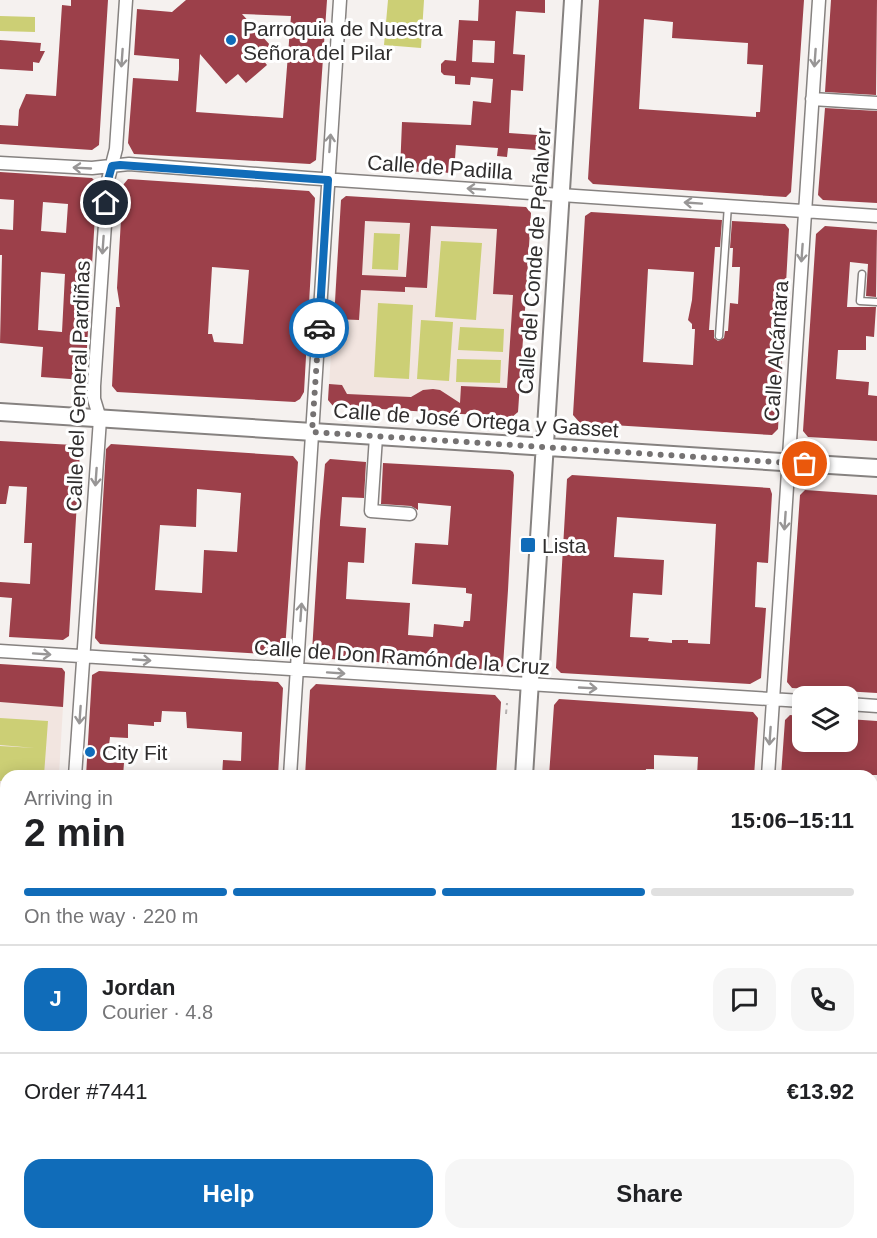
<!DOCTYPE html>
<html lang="en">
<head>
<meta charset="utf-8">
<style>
	:root { --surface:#fff; --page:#f6f6f6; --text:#202124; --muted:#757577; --line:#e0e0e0; --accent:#106cb9 }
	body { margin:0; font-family:Arial,sans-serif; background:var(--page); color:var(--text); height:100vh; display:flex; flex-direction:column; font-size:22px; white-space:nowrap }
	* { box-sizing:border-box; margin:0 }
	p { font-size:20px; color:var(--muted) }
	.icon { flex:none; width:33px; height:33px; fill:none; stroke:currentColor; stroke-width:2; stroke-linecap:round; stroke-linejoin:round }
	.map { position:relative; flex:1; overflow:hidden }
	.details { position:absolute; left:0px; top:770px; width:878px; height:470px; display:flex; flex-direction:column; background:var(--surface); border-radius:18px 18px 0 0; box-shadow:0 3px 15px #0003 }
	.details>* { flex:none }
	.buttons { position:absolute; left:792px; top:686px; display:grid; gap:12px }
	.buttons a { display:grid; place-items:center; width:66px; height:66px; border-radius:12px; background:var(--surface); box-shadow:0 3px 15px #0003; font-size:30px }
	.pin { position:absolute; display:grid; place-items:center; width:51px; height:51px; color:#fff; margin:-26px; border:3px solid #fff; border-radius:50%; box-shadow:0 2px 6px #0007 }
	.courier { position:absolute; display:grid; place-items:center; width:60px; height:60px; margin:-30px; border:4px solid #106cb9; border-radius:50%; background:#fff; color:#222; box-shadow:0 2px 8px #0007 }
	.head em { font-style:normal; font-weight:600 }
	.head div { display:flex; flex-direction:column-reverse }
	.head { display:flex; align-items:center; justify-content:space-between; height:102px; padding:0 24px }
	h1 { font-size:39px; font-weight:600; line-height:45px }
	.bar { display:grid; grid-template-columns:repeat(4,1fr); gap:9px 6px; align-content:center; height:72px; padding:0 24px }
	.bar i { height:8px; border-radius:4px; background:var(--line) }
	.bar .on { background:var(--accent) }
	.bar p { grid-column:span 4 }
	.line { display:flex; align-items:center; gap:15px; padding:0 24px; border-top:2px solid var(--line) }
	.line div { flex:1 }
	.round { display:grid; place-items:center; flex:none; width:63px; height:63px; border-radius:18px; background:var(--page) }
	.primary-button { display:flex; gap:12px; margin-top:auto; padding:12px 24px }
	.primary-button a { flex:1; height:69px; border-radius:18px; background:var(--accent); color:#fff; font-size:24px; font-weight:600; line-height:69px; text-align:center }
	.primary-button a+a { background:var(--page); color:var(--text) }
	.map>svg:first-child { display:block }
	.built { fill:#f2e5e0 }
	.green { fill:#cccf75 }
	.building { fill:#9c404a; fill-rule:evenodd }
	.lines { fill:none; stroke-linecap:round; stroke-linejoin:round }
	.lane-casing { stroke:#868280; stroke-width:9 }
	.street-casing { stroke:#868280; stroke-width:15 }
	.secondary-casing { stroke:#868280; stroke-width:20 }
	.primary-casing { stroke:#997328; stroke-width:21 }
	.path { stroke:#b4b0af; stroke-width:2; stroke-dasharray:4.5 4.5; stroke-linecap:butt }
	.lane { stroke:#fff; stroke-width:6 }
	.street { stroke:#fff; stroke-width:12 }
	.secondary { stroke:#fff; stroke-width:16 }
	.primary { stroke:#e4c17c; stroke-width:18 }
	.oneway { stroke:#989696 }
	.done { stroke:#757272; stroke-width:6; stroke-dasharray:0 10.8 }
	.route { stroke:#106cb9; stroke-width:8 }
	.poi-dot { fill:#106cb9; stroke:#fff; stroke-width:2 }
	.labels { text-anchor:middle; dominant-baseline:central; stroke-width:6; stroke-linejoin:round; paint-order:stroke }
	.poi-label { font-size:21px; fill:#302e2e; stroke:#fff; text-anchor:start }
	.street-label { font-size:21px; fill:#302e2e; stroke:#fff }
</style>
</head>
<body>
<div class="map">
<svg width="877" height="1238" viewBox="0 0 877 1238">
	<rect width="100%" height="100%" fill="#f5f1ef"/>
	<path class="built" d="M346,196L526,207L531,213L526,295L518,412L512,417L333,406L328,400L341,200Z
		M0,664L62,668L65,672L59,775L6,776V915H0Z"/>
	<path class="green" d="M388,0H424L421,48L384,45Z
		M0,16L35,17V32L0,31Z
		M374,233L400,234L398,270L372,269Z
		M441,241L482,243L476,320L435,317Z
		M378,303L413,305L409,379L374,377Z
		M421,320L453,322L449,381L417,379Z
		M460,327L504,329L503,352L458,350Z
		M457,359L501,360L500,383L456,382Z
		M0,718L48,721L44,775L6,776V781H0V746L35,748L0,745Z"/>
	<path class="building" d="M71,0H108L99,145L92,150L0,144V125L18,126L19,110L26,94L56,96L62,5L71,6Z
		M186,0H327L316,160L310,164L134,154L128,143L133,78L178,81L179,69V59L134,55L137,9L172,12ZM242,14L291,16L283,118L196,112L200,54L226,84L238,74L246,83L267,65L259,55L270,45Z
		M479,0H545V13L516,11L513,54L525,55L523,91L511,90L509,133L537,135L536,150L508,148L507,157L497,156L498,148L456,145L454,173L400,171L402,122L471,125L473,101L491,103L493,79L471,77L470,85L455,84V76L444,75L441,72V64L445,60L456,61L459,20L478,21ZM473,40L495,41L494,63L472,62Z
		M599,0H804L791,192L786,197L593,184L588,179ZM644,19L673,22L672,38L748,43L747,64L763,65L760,112H756V117L639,109Z
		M831,0H877L876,95L825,92Z
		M0,40L41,43L40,51H45L39,63L33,62V71L0,69Z
		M825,108L877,111V203L823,200L818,195Z
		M0,172L92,178L97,183L85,380L41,377L43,347L0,343L2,255H0V229L13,230L14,200L0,199ZM43,202L68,204L66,233L41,231ZM41,272L65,274L62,332L38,330Z
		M128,179L309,191L315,198L304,392L300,399L295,402L117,392L112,386L116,307H120L117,288L123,185ZM212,267L249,270L243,344L214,342L212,334H208Z
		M346,196L526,207L531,213L526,295L518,412L512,417L333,406L328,400L329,384L342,385L347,394L411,397L423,390L433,389L440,390L460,403L461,386L507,388L513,295L493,294L497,229L431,226L427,288L405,287V292L361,290L359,320L334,319L341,200ZM365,221L410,223L406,277L362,275Z
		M591,212L722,220L720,247H715L709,330H714V338L718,341L724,338L725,331H728L730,303L738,304L740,267H732L733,248H730L732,221L785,224L789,229L778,429L772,435L580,423L573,415L585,216ZM648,269L694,272L692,300L688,320L692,324V329H695L693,365L643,362Z
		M825,226L877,230L876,297L866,296L868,264L850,262L847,307H876L874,337L866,336V350H838L836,379L869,382L868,395L877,396V441L808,437L803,431L816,234Z
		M0,441L74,445L80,451L69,636L63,640L9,637L12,598L0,597V582L30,584L32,543H24L27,487L9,486L6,504H0Z
		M111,444L293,456L298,462L285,650L279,655L131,646L100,644L95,638L106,449ZM197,489L241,493L237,552L204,550L202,593L155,590L160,525L196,527Z
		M330,459L366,462L364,498L342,497L340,526L366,528L364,563L348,562L346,599L410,603L408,635L433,637L434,624L463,627L464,621H470L472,594L466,593V588L412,584L415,543L448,545L451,506L418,503V510L411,506L381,504L383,463L510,470L513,472L514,475L508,590L503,666L497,670L316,658L312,652L320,521L325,464Z
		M572,475L770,488L772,494L768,563L757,562L756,584L755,607L766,608L761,678L750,684L561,673L556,668L567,479ZM617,517L716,524L710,644L688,643V640H672V643L648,641L649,638L630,637L633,593L662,595L664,560L614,557Z
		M805,490L877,495V693L792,688L787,682L800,495Z
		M0,664L62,668L65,672L63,707L0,702Z
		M99,671L278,682L283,688L278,776H222L223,760L241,761L242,732L187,728L186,712L162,711L161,722H154V726L128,724V738L110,737L107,762L124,763L123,776H86L92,675Z
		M316,684L495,695L501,702L496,776H305L310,690Z
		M559,699L753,712L758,718L754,776H697L698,757L654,755V769H646L645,776H549L554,705Z
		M790,715L802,716V741H848V719L877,721V775L781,776L785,720Z"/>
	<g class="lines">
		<g class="lane-casing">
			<path id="lane" d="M862,274L860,301L877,302
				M719,336L728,205"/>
		</g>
		<g class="street-casing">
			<path id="street" d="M812,99L877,103
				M0,163L92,168L129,164L307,178L877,216
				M376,437L371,511L410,514
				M0,651L802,701
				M848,704L877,706
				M75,776L100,419L94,399V386L108,180L116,149L126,0
				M290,776L340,0
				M768,776L819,0
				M0,928H6
				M872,985H877
				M872,1089H877
				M0,1206H6
				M435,1233L514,1238
				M44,1238V1233
				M261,1238V1233
				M738,1238V1233"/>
		</g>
		<g class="secondary-casing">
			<path id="secondary" d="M0,412L877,468
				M524,776L573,0
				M495,1238V1233"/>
		</g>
		<g class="primary-casing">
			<path id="primary" d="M862,1238L870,1233"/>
		</g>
		<path class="path" d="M506,714L507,703"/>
		<use href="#lane" class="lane"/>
		<use href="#street" class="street"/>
		<use href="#secondary" class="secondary"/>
		<use href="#primary" class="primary"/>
	</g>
	<defs><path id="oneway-shaft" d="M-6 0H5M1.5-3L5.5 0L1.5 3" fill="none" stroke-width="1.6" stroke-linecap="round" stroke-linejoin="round" transform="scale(1.5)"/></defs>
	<g class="oneway">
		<use href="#oneway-shaft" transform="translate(122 58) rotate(94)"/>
		<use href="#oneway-shaft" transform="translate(815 58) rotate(94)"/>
		<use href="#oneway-shaft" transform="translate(330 143) rotate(-86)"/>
		<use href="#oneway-shaft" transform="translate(82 168) rotate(-177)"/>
		<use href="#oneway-shaft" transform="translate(476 189) rotate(-176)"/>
		<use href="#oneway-shaft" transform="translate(693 203) rotate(-176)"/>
		<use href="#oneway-shaft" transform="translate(103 245) rotate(94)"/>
		<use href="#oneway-shaft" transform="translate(802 253) rotate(94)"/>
		<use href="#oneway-shaft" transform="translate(96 477) rotate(94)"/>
		<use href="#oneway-shaft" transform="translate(785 521) rotate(94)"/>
		<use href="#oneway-shaft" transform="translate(301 612) rotate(-86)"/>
		<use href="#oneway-shaft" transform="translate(42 654) rotate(4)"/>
		<use href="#oneway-shaft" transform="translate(142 660) rotate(4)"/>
		<use href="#oneway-shaft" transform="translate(336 673) rotate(4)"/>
		<use href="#oneway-shaft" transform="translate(588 688) rotate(3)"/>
		<use href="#oneway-shaft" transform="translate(80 715) rotate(94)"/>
		<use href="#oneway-shaft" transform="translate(770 736) rotate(94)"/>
	</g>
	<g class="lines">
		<path class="done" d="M319,328L312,432L805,464"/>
		<path class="route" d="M106,203L108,180L112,166L120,165L328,180L319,328"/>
	</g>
	<g class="poi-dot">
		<circle cx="231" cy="40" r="6"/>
		<rect x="520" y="537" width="16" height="16" rx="3"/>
		<circle cx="90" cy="752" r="6"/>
	</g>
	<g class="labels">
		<g class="poi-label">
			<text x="243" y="28">Parroquia de Nuestra<tspan x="243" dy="24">Señora del Pilar</tspan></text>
			<text x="542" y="545">Lista</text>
			<text x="102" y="752">City Fit</text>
		</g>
		<g class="street-label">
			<text transform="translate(440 167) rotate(4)">Calle de Padilla</text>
			<text transform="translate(534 261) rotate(-86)">Calle del Conde de Peñalver</text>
			<text transform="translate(776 351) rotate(-86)">Calle Alcántara</text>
			<text transform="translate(78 386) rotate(-88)">Calle del General Pardiñas</text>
			<text transform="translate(476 420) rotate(4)">Calle de José Ortega y Gasset</text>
			<text transform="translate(402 657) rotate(4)">Calle de Don Ramón de la Cruz</text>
		</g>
	</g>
</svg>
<div class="buttons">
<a><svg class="icon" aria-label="layers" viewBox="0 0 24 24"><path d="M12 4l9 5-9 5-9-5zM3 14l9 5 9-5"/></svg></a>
</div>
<div class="pin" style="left:805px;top:464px;background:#ea580c"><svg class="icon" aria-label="bag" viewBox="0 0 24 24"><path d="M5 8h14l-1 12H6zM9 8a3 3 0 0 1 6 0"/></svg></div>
<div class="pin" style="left:106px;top:203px;background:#1f2937"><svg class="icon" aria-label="home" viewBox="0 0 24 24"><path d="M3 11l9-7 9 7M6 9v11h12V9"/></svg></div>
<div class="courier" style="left:319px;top:328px"><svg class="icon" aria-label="car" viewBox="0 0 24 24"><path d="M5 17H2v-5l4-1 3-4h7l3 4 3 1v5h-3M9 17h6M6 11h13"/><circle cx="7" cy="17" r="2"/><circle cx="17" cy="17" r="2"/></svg></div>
<section class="details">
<div class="head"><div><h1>2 min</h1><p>Arriving in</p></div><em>15:06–15:11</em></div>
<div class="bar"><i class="on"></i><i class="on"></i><i class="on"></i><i></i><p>On the way · 220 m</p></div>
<div class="line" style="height:108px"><b class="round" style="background:var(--accent);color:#fff">J</b><div><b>Jordan</b><p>Courier · 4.8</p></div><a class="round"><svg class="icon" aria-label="chat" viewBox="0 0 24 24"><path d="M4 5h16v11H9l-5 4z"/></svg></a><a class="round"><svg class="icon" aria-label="phone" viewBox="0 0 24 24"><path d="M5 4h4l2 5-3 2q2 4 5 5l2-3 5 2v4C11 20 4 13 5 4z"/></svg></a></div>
<div class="line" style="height:78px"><div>Order #7441</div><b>€13.92</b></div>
<div class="primary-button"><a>Help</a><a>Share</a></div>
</section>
</div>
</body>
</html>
